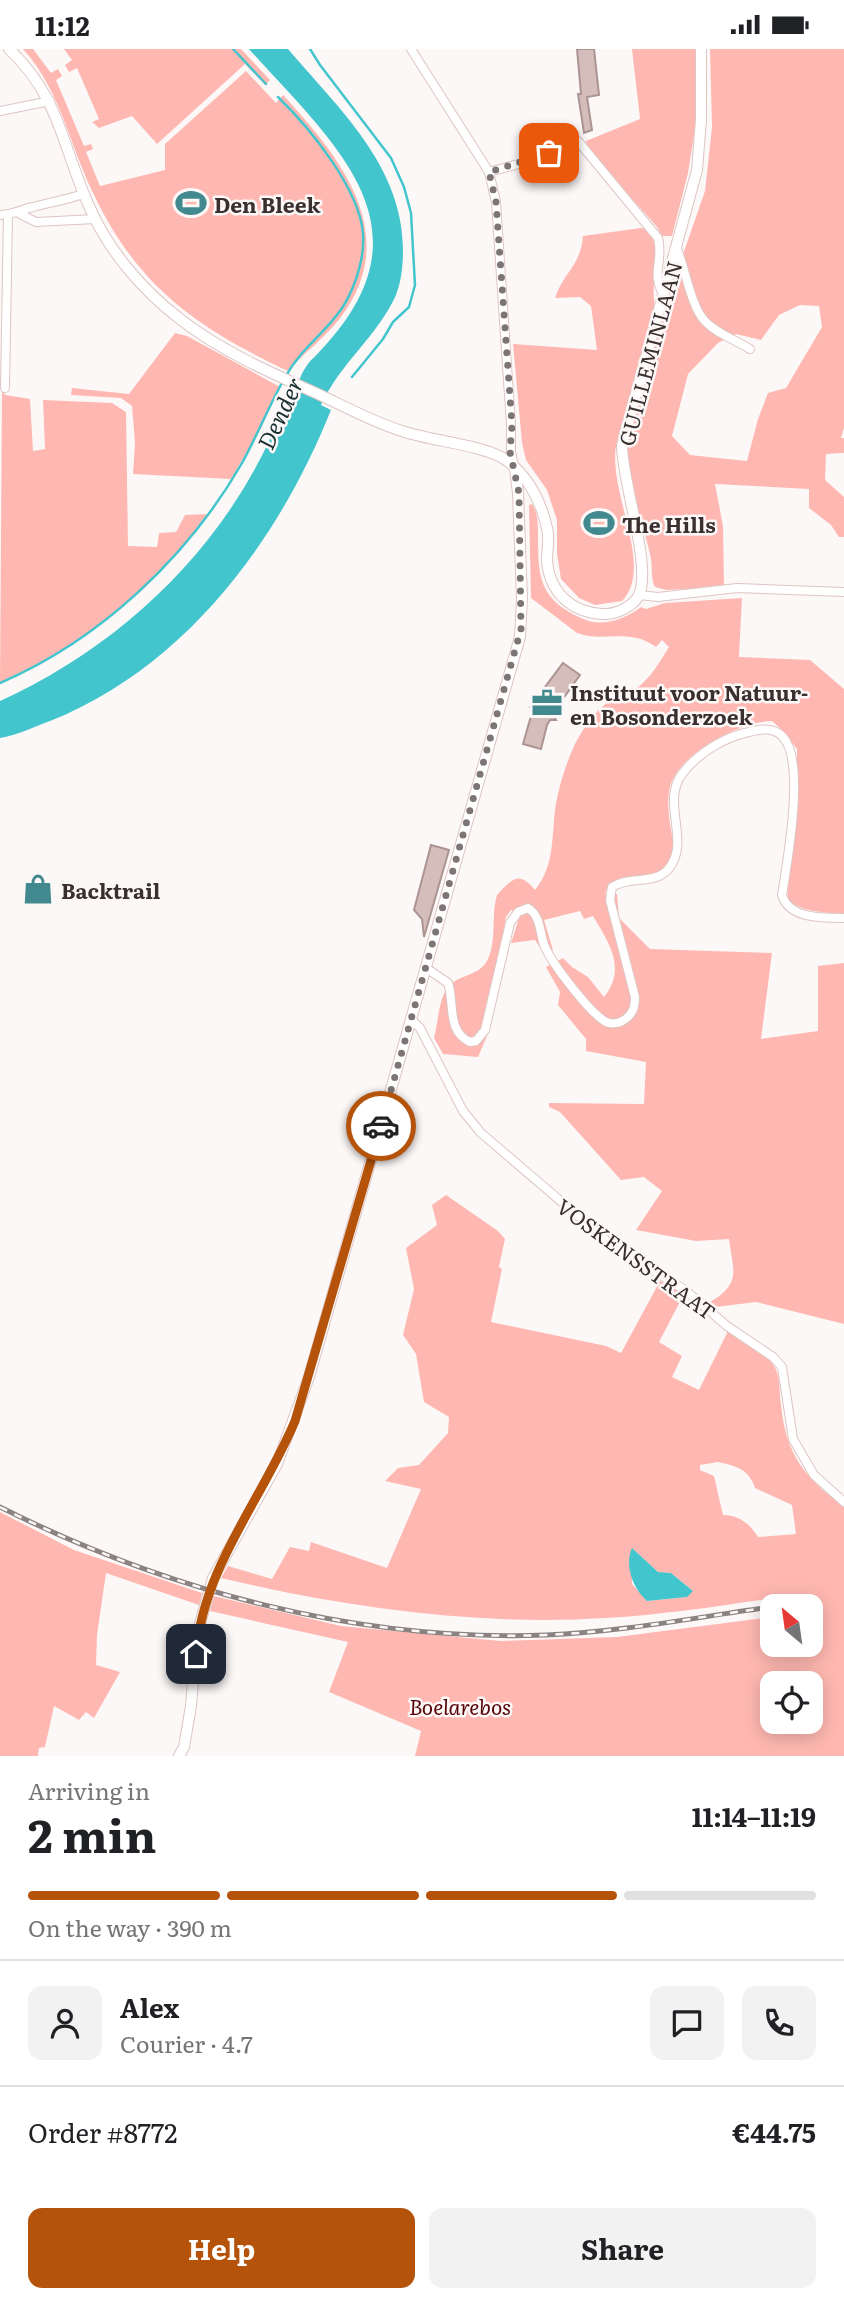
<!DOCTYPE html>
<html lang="en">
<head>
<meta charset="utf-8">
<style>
	:root { --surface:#fff; --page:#f2f2f2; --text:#202124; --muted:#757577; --line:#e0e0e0; --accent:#b45309 }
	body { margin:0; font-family:Literata,serif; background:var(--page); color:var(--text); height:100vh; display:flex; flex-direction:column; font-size:26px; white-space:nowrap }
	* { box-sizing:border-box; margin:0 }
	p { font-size:23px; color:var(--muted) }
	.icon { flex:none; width:38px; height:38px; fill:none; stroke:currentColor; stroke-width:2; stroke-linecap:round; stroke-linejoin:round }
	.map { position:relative; height:1707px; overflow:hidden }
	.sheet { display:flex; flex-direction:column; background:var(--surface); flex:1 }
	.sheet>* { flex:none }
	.needle { width:46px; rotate:331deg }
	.controls { position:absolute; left:760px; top:1545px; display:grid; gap:14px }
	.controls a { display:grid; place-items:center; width:63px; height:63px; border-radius:14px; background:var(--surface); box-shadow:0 4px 18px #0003; font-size:35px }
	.pin { position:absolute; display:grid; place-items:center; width:60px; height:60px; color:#fff; margin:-30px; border-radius:14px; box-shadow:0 4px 10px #0006 }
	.courier { position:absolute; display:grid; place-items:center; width:70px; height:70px; margin:-35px; border:5px solid #b45309; border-radius:50%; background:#fff; color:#222; box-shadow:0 2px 9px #0007 }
	.headline em { font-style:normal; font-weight:700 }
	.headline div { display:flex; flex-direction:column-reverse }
	.headline { display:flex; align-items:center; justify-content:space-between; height:119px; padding:0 28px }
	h1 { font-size:46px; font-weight:700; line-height:52px }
	.bar { display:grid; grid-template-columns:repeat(4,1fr); gap:10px 7px; align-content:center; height:84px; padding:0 28px }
	.bar i { height:9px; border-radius:5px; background:var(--line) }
	.bar .on { background:var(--accent) }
	.bar p { grid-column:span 4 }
	.line { display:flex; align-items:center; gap:18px; padding:0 28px; border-top:2px solid var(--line) }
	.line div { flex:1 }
	.round { display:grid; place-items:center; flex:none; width:74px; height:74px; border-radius:14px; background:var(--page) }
	.primary-button { display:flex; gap:14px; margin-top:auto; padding:14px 28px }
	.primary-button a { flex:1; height:80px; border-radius:14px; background:var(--accent); color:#fff; font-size:28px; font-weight:700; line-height:80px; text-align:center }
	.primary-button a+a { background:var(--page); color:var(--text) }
	.status { display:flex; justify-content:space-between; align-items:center; height:49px; padding:0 35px; background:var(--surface); direction:ltr }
	.status svg { height:19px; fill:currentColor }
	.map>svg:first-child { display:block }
	.green { fill:#ffb8b1; fill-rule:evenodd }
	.water { fill:#43c5ce }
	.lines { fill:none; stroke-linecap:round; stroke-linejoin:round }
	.stream { stroke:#43c5ce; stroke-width:2.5 }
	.building { fill:#d4bdba; stroke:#ab9492; stroke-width:2 }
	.street-casing { stroke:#ddc5c2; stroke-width:10 }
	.secondary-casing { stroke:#ddc5c2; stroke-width:12 }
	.street { stroke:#fff; stroke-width:8 }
	.secondary { stroke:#fff; stroke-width:10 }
	.rail-casing { stroke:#8a8382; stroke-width:5 }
	.rail { stroke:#fdf8f8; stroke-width:2.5; stroke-dasharray:8; stroke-linecap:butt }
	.done { stroke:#7d7575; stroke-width:7; stroke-dasharray:0 12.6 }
	.route { stroke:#b45309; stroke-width:9 }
	.labels { text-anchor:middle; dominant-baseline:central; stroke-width:5; stroke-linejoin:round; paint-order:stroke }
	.poi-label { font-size:21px; font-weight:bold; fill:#382f2e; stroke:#fdf8f8; text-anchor:start }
	.street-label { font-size:21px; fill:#382f2e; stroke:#fdf8f8 }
	.park-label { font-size:21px; font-style:italic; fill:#560308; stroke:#fdf8f8 }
	.water-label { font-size:23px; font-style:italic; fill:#1a3032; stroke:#fdf8f8 }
</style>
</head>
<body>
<div class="status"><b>11:12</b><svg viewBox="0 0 49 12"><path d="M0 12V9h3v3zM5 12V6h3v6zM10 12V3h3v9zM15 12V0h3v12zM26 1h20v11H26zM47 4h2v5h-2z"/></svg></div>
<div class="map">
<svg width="844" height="1707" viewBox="0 0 844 1707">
	<rect width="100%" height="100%" fill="#fdf8f8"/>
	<path class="green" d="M23,0H33L51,24L58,20L62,27L56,31L84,97L91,95L93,100L86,103L100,137L165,121V95L246,22L276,54L283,46C340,108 403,185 341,268C326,288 305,303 288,322C199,280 139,239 95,148C70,98 61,42 23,0Z
		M64,0H241L270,31L265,36L245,15L157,95L132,67L99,79L92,73L99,70L77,19L69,23L65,16L72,11Z
		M632,0H695V80L688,124L672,187H662L657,178L588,100L586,92L640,70Z
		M710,0H844V379L841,389H844V404L826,405L825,431L844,448V488H839L831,476L809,459V440L715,435L723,477L724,538L666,541L655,538C650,528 653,516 650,505C641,467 627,432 627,392H617C605,440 656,517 622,552L595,556L579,549L561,530L557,505V471L547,441L526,411L522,394L513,295L597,301L591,257L580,248L555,249C565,221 580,218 583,187L641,179L649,180C665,202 649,231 655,256L664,260L705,142L712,78ZM800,256L819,257L822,278L786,339L768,344L758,370L747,412L690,406L672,387L688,325L718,294L736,285L761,291L779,266Z
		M175,284L187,287L280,338L261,379L231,430L133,425L135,394L132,357L121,349L71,346L72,339L129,345Z
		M2,340L5,346L30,350L33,402L45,400L43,351L112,354L126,363L128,497L157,498L159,484L176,483L185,466L207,465C158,538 81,600 0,634Z
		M532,455C538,464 538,475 538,486C538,528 539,550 581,569C601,579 624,571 641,558L646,560L665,554L742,549L739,608L810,611L844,640V865C826,863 800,864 787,849L797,766V700L785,684L772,672C739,673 679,704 670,738C665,759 672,783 675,804C669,812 664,821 655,824C637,830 611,823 605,845H617L619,869L650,900L772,904L761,990L818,982V917L844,914V1275L756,1253L715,1258L710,1253C742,1234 733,1222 729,1190L696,1192L636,1181L662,1142L644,1128L621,1131L560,1063L549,1058V1054L644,1055L646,1013L586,1002V990L558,956L560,943L546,918L563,909L572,918L588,928L604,948C627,919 609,894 593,867L584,870L580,862L544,871L553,901L543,903L535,891L511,894L520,866L511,861L506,868L486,971L487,987L478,1008L443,1005L434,989C438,974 439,947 449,937C460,925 480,927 488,910C497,890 491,865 497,846C512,830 519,821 535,841C556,815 551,785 556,754C560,734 566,715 574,697C585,675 601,653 625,643C627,642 633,641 635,640C650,631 660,612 669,598L662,591L656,598C629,578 603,594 577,584L531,549L529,456Z
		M446,1146L498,1182L505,1190L499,1218L502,1220L491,1273L606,1297L621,1304L660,1232L684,1245L659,1293L682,1307L672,1328L699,1341L728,1282C741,1291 762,1301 772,1314C781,1325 779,1342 781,1356C786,1406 805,1429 844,1458V1707H415L421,1682L329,1643L348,1593L210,1562L214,1547L341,1577L501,1592L617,1588L772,1568V1596H810V1558L776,1557L775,1549C719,1557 663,1566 606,1569C477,1577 346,1559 221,1529L228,1517L272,1530L290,1498L309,1502L311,1493L387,1519L421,1440L385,1432L398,1419L419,1416L448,1384L449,1368L424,1353L416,1305L403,1286L414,1240L406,1199L437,1176L432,1156ZM718,1413C736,1417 749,1420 755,1439L792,1456L796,1485L758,1488C750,1475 739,1466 723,1466L714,1427L700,1421V1416ZM632,1499L658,1523L671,1524L692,1541L687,1548L647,1552L632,1535ZM772,1634H810V1673H772Z
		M0,1463L74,1501L202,1544L199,1556L106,1524L97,1586L96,1616L120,1623L94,1669L86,1663L79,1671L54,1657L45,1698L39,1699L38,1707H0Z"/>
	<path class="water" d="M249,0H288C338,59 402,116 403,199C403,215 402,230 396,246C377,288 341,313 321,356L331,361C278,493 185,618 50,672C34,678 17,686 0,689V652C128,594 237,487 285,353C299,344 297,330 306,318C309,312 316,307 320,302C437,179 336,97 249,0Z
		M632,1499L658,1523L671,1524L693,1542L687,1548L647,1552C633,1540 624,1516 632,1499Z"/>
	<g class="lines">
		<path class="stream" d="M233,0L266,35
			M310,0L320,16L391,109L404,138L411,164L415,236L409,258L393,273L383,290L352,328
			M278,48C309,78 359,139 363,184C365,207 356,236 344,256C328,282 301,299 286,327
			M0,634C100,591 188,508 242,414C257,387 268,359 283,332"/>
	</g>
	<path class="building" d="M577,0H594L599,46L587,48L592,81L584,84L578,45H581Z
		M563,614L580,626L555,661L553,666L556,671H550L547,676L541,700L523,695L533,660L530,658Z
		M431,796L449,801L424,888L422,870L414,861Z"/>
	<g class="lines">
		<g class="street-casing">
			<path id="street" d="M411,0L489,123L496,153L511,376V403L514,417
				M0,62L50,52
				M489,123L533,111L578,92L658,189C664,214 650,222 664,247
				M20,165L36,173L95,170
				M0,166C17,165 19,161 33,158C50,153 67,151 83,145
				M677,200C685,219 691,257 704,271C715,284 736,291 750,300
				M5,339L8,165
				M639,546L658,548L737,539L844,543
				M426,919L448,934C455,954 446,982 470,993L476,992L485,981L510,874L518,863L528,859C542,868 539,885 545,898C553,916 588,961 603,971C609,976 618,975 624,971C633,965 635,958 635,948L610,851L612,838C630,826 657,837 670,818C690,791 661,753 682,725C697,705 724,688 749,683C761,680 774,678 783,688C806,713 787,813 782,846C789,870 823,869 844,869
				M411,970L420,979L463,1062L481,1084L612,1196L685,1241L727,1277L773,1308L782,1318L793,1390L814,1426L844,1453"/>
		</g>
		<g class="secondary-casing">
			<path id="secondary" d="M9,0C60,48 62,97 89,157C108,201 142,241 180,270C221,302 271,324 318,345C346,358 373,373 402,382C430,392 485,396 506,411C528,427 541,453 547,479C550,489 547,500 547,511C549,543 571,563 602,565C615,566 633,558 639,546C652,516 622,434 622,396L697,121L701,71V0
				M179,1707L184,1698L191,1657L197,1585L213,1529L277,1415L309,1328L520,588L522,550L518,444L515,419"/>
		</g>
		<use href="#street" class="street"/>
		<use href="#secondary" class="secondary"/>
		<g class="rail-casing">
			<path id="rail" d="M0,1458C167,1542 358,1593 546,1586C622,1583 697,1568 772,1558"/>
		</g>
		<use href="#rail" class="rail"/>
	</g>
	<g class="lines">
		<path class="done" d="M381,1077L521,580L519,444L510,403L512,376L496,153L489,123L549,104"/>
		<path class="route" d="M196,1605C203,1518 262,1451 295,1372L381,1077"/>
	</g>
	<defs>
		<g id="stadium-bare" transform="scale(2.415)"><path d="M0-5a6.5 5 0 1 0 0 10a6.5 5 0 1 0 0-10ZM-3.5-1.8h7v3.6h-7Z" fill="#41898e" stroke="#fdf8f8" stroke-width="2.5" paint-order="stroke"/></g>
		<g id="office-bare" transform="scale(2.415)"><path d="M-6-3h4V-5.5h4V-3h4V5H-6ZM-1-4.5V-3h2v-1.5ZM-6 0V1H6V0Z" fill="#41898e" stroke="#fdf8f8" stroke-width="2.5" paint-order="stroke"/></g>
		<g id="shop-bare" transform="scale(2.415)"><path d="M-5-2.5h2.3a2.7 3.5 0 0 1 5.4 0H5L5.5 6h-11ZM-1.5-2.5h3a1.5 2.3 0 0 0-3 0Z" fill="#41898e" stroke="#fdf8f8" stroke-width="2.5" paint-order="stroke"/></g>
	</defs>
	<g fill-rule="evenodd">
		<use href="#stadium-bare" x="191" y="154"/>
		<use href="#stadium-bare" x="599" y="474"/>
		<use href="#office-bare" x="547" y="654"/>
		<use href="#shop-bare" x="38" y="840"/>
	</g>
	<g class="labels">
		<g class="poi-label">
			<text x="214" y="154">Den Bleek</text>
			<text x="622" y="474">The Hills</text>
			<text x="570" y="642">Instituut voor Natuur-<tspan x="570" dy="24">en Bosonderzoek</tspan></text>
			<text x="61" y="840">Backtrail</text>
		</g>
		<g class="street-label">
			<text transform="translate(649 304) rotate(-75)">GUILLEMINLAAN</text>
			<text transform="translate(637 1209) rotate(36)">VOSKENSSTRAAT</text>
		</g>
		<g class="park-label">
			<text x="460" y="1656">Boelarebos</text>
		</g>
		<g class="water-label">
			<text transform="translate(279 364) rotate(-65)">Dender</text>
		</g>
	</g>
</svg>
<div class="controls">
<a><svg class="needle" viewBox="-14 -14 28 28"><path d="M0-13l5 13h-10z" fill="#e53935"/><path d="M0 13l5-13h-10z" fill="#757577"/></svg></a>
<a><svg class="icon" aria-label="locate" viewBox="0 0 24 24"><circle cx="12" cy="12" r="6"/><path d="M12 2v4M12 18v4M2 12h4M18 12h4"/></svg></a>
</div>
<div class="pin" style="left:549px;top:104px;background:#ea580c"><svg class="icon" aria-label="bag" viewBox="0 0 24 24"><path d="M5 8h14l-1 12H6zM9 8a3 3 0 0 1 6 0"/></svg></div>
<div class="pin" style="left:196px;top:1605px;background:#1f2937"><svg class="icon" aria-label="home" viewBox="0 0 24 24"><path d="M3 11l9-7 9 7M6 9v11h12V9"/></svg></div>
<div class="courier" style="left:381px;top:1077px"><svg class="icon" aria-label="car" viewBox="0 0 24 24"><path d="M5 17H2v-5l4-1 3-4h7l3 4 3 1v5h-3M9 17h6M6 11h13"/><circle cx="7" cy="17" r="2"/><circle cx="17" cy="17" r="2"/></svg></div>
</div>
<section class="sheet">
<div class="headline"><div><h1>2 min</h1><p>Arriving in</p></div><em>11:14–11:19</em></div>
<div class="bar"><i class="on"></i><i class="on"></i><i class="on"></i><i></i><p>On the way · 390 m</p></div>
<div class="line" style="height:126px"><a class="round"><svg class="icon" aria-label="person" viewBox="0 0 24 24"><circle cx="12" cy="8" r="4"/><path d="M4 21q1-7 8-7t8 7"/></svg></a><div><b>Alex</b><p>Courier · 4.7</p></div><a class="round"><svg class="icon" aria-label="chat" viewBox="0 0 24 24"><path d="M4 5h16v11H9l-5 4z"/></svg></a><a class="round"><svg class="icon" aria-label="phone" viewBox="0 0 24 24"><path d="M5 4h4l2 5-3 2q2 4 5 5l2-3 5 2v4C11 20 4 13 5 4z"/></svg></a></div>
<div class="line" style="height:91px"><div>Order #8772</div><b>€44.75</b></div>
<div class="primary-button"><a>Help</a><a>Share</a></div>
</section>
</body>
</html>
